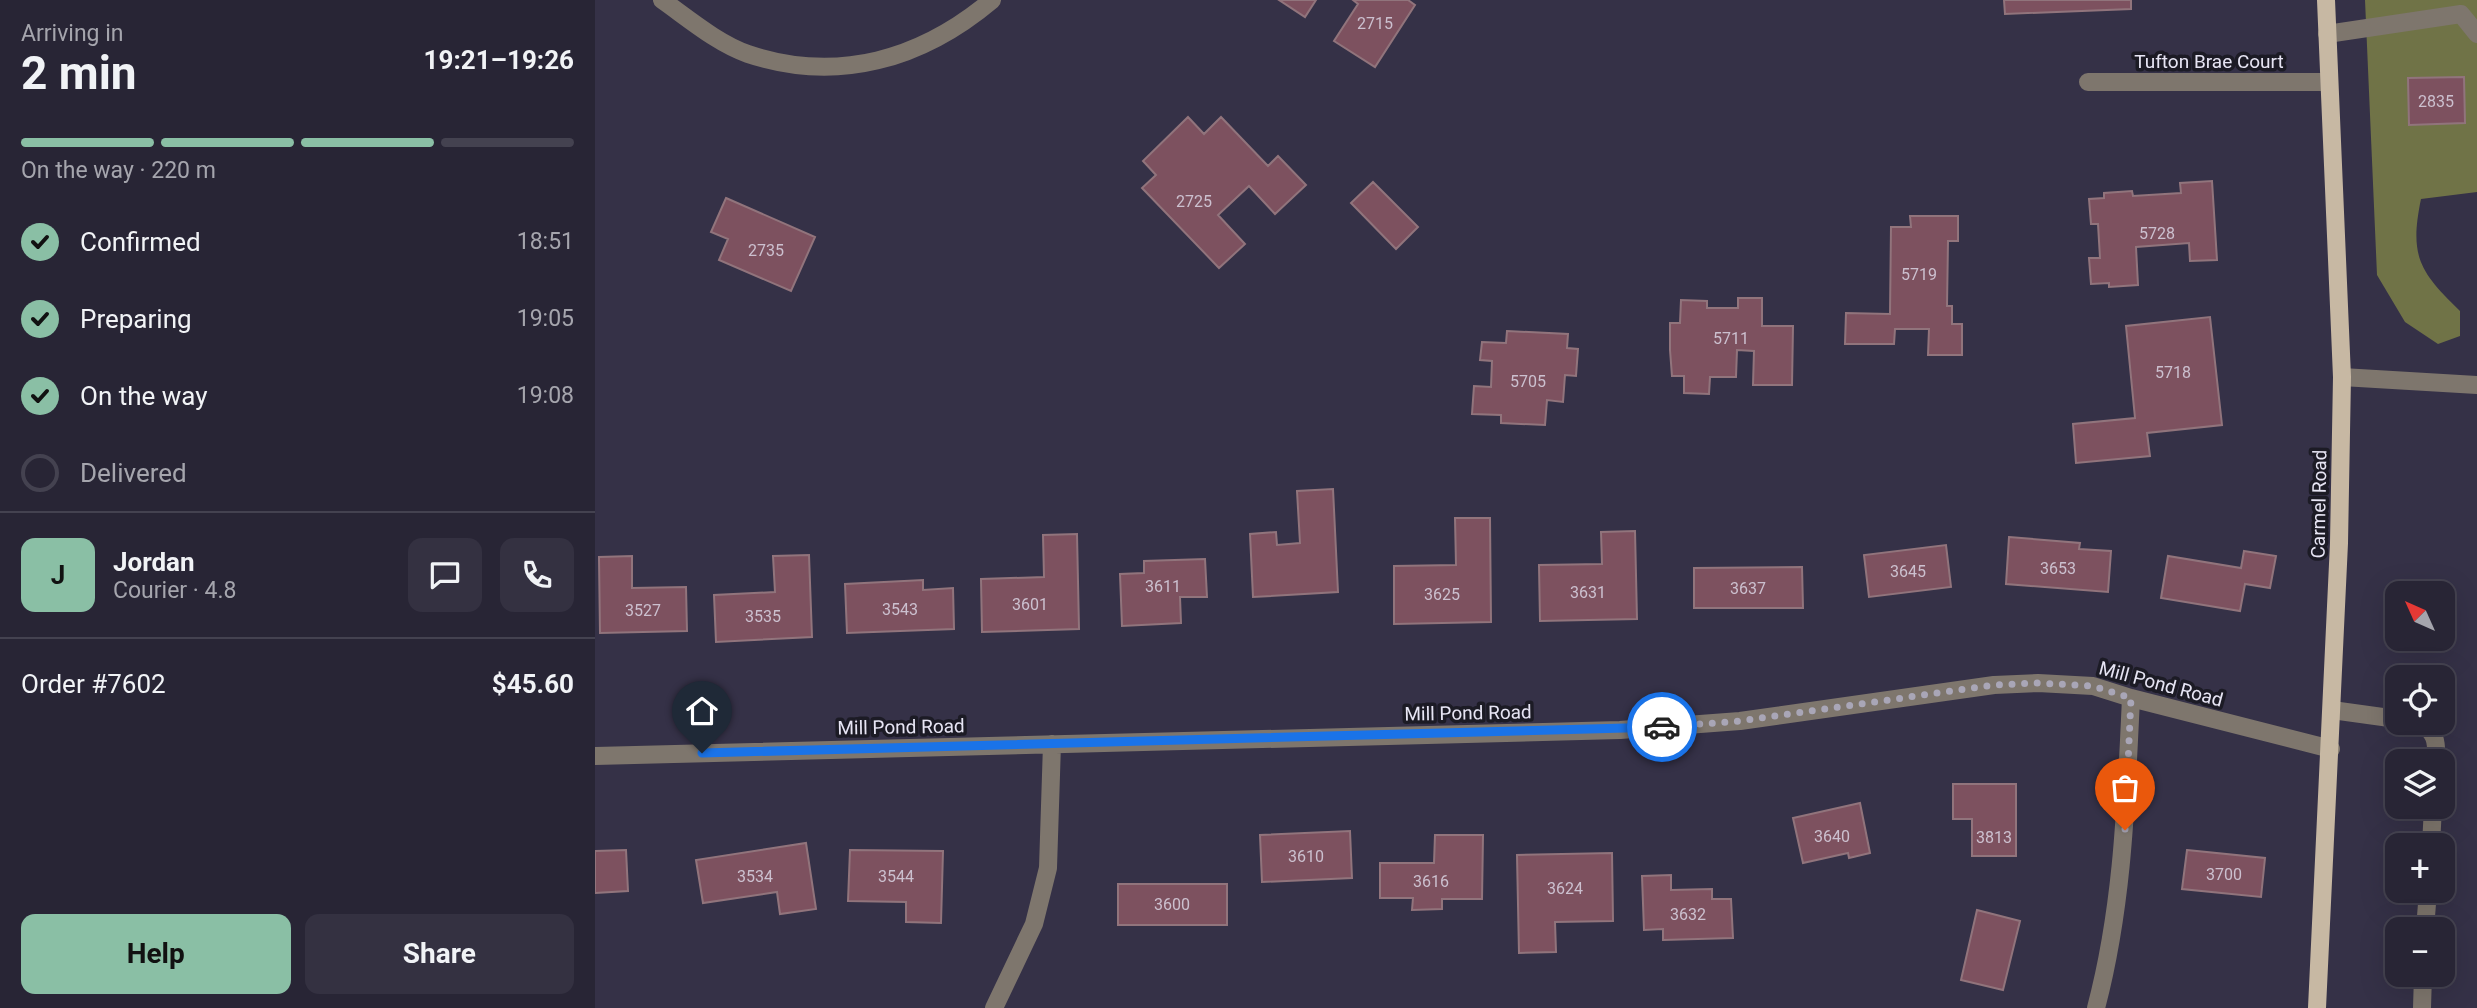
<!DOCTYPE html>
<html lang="en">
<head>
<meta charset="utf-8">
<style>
	:root { --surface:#282535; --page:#343141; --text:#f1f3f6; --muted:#a5a5ad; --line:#444250; --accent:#8abfa5 }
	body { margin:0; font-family:Roboto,sans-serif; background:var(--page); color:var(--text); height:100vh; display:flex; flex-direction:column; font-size:26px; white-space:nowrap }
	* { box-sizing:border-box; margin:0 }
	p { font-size:23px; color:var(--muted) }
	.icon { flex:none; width:38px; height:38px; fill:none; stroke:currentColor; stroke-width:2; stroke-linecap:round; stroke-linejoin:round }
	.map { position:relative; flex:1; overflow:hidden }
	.side { display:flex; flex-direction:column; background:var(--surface); width:595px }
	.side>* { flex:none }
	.needle { width:46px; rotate:315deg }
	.controls { position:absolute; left:1790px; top:581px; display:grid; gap:14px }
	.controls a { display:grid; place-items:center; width:70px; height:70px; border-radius:14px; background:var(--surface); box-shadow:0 7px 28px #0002,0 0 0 2px var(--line); font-size:35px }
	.pin { position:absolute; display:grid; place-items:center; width:60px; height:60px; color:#fff; margin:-72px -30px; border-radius:50% 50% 50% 0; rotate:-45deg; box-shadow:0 0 7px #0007 }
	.pin .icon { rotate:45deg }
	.courier { position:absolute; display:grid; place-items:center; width:70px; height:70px; margin:-35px; border:5px solid #1a73e8; border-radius:50%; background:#fff; color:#222; box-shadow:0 2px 9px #0007 }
	.overview em { font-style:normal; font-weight:700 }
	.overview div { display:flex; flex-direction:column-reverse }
	.overview { display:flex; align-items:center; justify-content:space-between; height:119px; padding:0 21px }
	h1 { font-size:46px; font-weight:700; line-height:52px }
	.bar { display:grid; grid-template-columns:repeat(4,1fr); gap:10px 7px; align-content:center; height:84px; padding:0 21px }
	.bar i { height:9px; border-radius:5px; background:var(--line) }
	.bar .on { background:var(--accent) }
	.bar p { grid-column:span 4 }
	.line { display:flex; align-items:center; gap:18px; padding:0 21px; border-top:2px solid var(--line) }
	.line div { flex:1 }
	.round { display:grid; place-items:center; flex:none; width:74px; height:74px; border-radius:14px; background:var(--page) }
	ol { padding:0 21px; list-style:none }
	li { display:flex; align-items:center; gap:21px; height:77px }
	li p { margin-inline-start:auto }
	li .icon { padding:7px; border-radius:50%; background:var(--accent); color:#111; stroke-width:4 }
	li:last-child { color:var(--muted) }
	li i { width:38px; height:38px; border:4px solid var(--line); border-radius:50% }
	.cta { display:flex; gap:14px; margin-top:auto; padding:14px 21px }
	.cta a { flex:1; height:80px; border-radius:14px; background:var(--accent); color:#111; font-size:28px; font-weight:700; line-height:80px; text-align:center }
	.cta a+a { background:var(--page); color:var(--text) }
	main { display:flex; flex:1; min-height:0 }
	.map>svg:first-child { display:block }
	.forest { fill:#707347 }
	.building { fill:#7d515f; stroke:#91747c; stroke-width:2 }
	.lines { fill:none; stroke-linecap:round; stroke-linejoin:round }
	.minor { stroke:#7e766d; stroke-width:18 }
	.major { stroke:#c7b8a3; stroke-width:18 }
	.done { stroke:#a9a6b7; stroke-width:7; stroke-dasharray:0 12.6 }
	.route { stroke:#1a73e8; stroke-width:9 }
	.labels { text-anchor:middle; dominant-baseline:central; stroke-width:7; stroke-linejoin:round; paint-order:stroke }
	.number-label { font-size:16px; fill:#ccc0cf }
	.street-label { font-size:19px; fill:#e7e5f4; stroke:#1c1b25 }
</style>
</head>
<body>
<main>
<section class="side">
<div class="overview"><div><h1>2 min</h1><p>Arriving in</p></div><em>19:21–19:26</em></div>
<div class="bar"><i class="on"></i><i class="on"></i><i class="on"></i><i></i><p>On the way · 220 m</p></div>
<ol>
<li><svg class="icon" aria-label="check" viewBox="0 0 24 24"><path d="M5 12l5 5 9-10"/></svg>Confirmed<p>18:51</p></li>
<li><svg class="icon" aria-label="check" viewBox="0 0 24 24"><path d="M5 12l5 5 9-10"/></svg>Preparing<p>19:05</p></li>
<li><svg class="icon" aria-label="check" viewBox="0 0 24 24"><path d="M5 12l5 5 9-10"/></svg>On the way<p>19:08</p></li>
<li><i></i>Delivered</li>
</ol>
<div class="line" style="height:126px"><b class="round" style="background:var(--accent);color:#111">J</b><div><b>Jordan</b><p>Courier · 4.8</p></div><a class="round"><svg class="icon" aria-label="chat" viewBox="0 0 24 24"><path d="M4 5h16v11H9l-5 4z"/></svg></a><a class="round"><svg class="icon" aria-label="phone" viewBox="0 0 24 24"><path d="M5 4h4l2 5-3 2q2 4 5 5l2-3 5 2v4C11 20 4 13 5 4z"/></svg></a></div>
<div class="line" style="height:91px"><div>Order #7602</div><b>$45.60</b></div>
<div class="cta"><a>Help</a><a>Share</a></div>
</section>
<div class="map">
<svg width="1882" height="1008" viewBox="0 0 1882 1008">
	<rect width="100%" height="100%" fill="#353147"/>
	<path class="forest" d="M1770,0H1882V192L1826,199C1814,257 1825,272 1865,311V336L1843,344L1810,322L1782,275Z"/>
	<path class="building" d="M684,0H721L710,17Z
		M758,0H813L820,5L780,67L739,41L763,4Z
		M1409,0H1536V9L1410,14Z
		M1869,77L1870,123L1814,125L1813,78Z
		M593,117L609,134L626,117L673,166L683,156L711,185L680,214L654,186L623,215L650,244L624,268L547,188L561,175L548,161Z
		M1617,181L1622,260L1595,261L1594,243L1541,247L1543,285L1514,287V283L1496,284L1494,258H1505L1503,224H1496L1494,199L1509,198V193L1537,191L1538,196L1586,193L1585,183Z
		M778,182L823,227L801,249L756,203Z
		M131,198L220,237L196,291L124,260L133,239L116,232Z
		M1315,216H1363V241H1353L1352,306H1357V324H1367V355H1333L1334,329H1300L1299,344H1250L1251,313L1295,314L1296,227H1316Z
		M1143,298H1167V326H1198L1197,385H1158L1159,351L1142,350L1141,377H1115L1114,394L1089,393V376H1077L1075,350V323H1085L1086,300L1112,301V308H1143Z
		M1615,317L1627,425L1552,433L1555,456L1481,463L1478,424L1540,418L1531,326Z
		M912,331L973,334L972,348L983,349L981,376L970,375L968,402L952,400L950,425L906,423V415L877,414L879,386L896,387L897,361L885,360L887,342L911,343Z
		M738,489L743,592L658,597L655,534L681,532L682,545L705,543L702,491Z
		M860,518H895L896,622L799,624V566L861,565Z
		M1040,531L1042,619L945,621L944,565L1007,564L1006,532Z
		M482,534L484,629L387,632L386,579L449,577L448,535Z
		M1414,537L1485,543L1484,549L1516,551L1513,592L1411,584Z
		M1351,545L1356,587L1274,597L1269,555Z
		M1649,551L1681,556L1675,588L1650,584L1645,611L1566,598L1573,556L1646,568Z
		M214,555L217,637L121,642L119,595L180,592L178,556Z
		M37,556V588L91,587L92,631L5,633L4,557Z
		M610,559L612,597H585L586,623L527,626L525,574L549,573V561Z
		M1207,567L1208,608H1099V568Z
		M328,580V590L358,588L359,629L252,633L250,584Z
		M1358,784H1421V856H1377V819H1358Z
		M1265,803L1275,853L1254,858L1253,853L1208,863L1198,818Z
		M755,831L757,878L667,882L665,835Z
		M840,835H888L887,899H847V909L817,910L818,898H785V863H839Z
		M211,843L221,909L185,914L182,892L108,903L101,860Z
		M31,850L33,891L0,893V851Z
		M255,850L348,851L346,923L311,922V902L253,901Z
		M1592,850L1670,858L1666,897L1587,889Z
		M1017,853L1018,921L960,922L961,952L924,953L922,855Z
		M1076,875V890L1117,889V899H1136L1138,938L1068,940V929L1049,930L1047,876Z
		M523,884H632V925H523Z
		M1382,910L1425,921L1408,990L1366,980Z"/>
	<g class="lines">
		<path class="minor" d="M67,0C94,19 122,43 153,54C243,84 327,59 397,0
			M1732,34L1866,14L1882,34
			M1493,82H1734
			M1747,377L1882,385
			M1737,710L1802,719
			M1823,723C1841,730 1842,742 1841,761
			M0,756L1025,730L1145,721L1399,685L1443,683L1498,686L1536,698L1736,749
			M1836,845L1838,807
			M1830,929L1833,891
			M399,1008L439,924L453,868L457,744
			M1501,1008C1528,906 1531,803 1536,698
			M1827,1008L1828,975"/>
		<path class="major" d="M1722,1008L1744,543L1747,377L1731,0"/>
	</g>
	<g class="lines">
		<path class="done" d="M1067,727L1145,721L1399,685L1443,683L1498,686L1536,698L1530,830"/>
		<path class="route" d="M107,753L1067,727"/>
	</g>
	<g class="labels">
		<g class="number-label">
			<text x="780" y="23">2715</text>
			<text x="1841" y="101">2835</text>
			<text x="599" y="201">2725</text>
			<text x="1562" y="233">5728</text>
			<text x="171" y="250">2735</text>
			<text x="1324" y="274">5719</text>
			<text x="1136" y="338">5711</text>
			<text x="1578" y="372">5718</text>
			<text x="933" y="381">5705</text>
			<text x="1463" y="568">3653</text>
			<text x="1313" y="571">3645</text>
			<text x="568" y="586">3611</text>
			<text x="1153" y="588">3637</text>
			<text x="993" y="592">3631</text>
			<text x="847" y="594">3625</text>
			<text x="435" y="604">3601</text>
			<text x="305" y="609">3543</text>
			<text x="48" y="610">3527</text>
			<text x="168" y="616">3535</text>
			<text x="1237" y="836">3640</text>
			<text x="1399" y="837">3813</text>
			<text x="711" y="856">3610</text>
			<text x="1629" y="874">3700</text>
			<text x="160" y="876">3534</text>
			<text x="301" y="876">3544</text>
			<text x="836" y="881">3616</text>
			<text x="970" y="888">3624</text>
			<text x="577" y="904">3600</text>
			<text x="1093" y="914">3632</text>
		</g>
		<g class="street-label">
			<text x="1614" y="61">Tufton Brae Court</text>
			<text transform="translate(1724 504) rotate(-89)">Carmel Road</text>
			<text transform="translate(1566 684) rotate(15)">Mill Pond Road</text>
			<text transform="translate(873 713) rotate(-1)">Mill Pond Road</text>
			<text transform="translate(306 727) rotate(-1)">Mill Pond Road</text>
		</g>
	</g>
</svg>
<div class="controls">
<a><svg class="needle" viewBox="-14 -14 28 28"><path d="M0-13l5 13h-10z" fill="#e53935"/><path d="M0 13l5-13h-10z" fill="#a5a5ad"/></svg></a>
<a><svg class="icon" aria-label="locate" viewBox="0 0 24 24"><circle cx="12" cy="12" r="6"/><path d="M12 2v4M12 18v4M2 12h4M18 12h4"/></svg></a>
<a><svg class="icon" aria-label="layers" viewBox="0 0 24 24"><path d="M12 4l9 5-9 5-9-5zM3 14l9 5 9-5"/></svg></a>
<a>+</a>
<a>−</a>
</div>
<div class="pin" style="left:1530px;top:830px;background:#ea580c"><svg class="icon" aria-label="bag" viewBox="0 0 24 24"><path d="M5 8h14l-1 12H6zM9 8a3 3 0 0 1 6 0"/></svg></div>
<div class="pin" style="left:107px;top:753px;background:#1f2937"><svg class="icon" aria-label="home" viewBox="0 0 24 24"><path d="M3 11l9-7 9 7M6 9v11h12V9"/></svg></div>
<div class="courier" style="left:1067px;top:727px"><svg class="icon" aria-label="car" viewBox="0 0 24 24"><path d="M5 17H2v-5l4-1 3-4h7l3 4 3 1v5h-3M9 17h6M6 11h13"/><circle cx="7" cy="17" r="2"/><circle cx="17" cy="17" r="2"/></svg></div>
</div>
</main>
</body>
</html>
